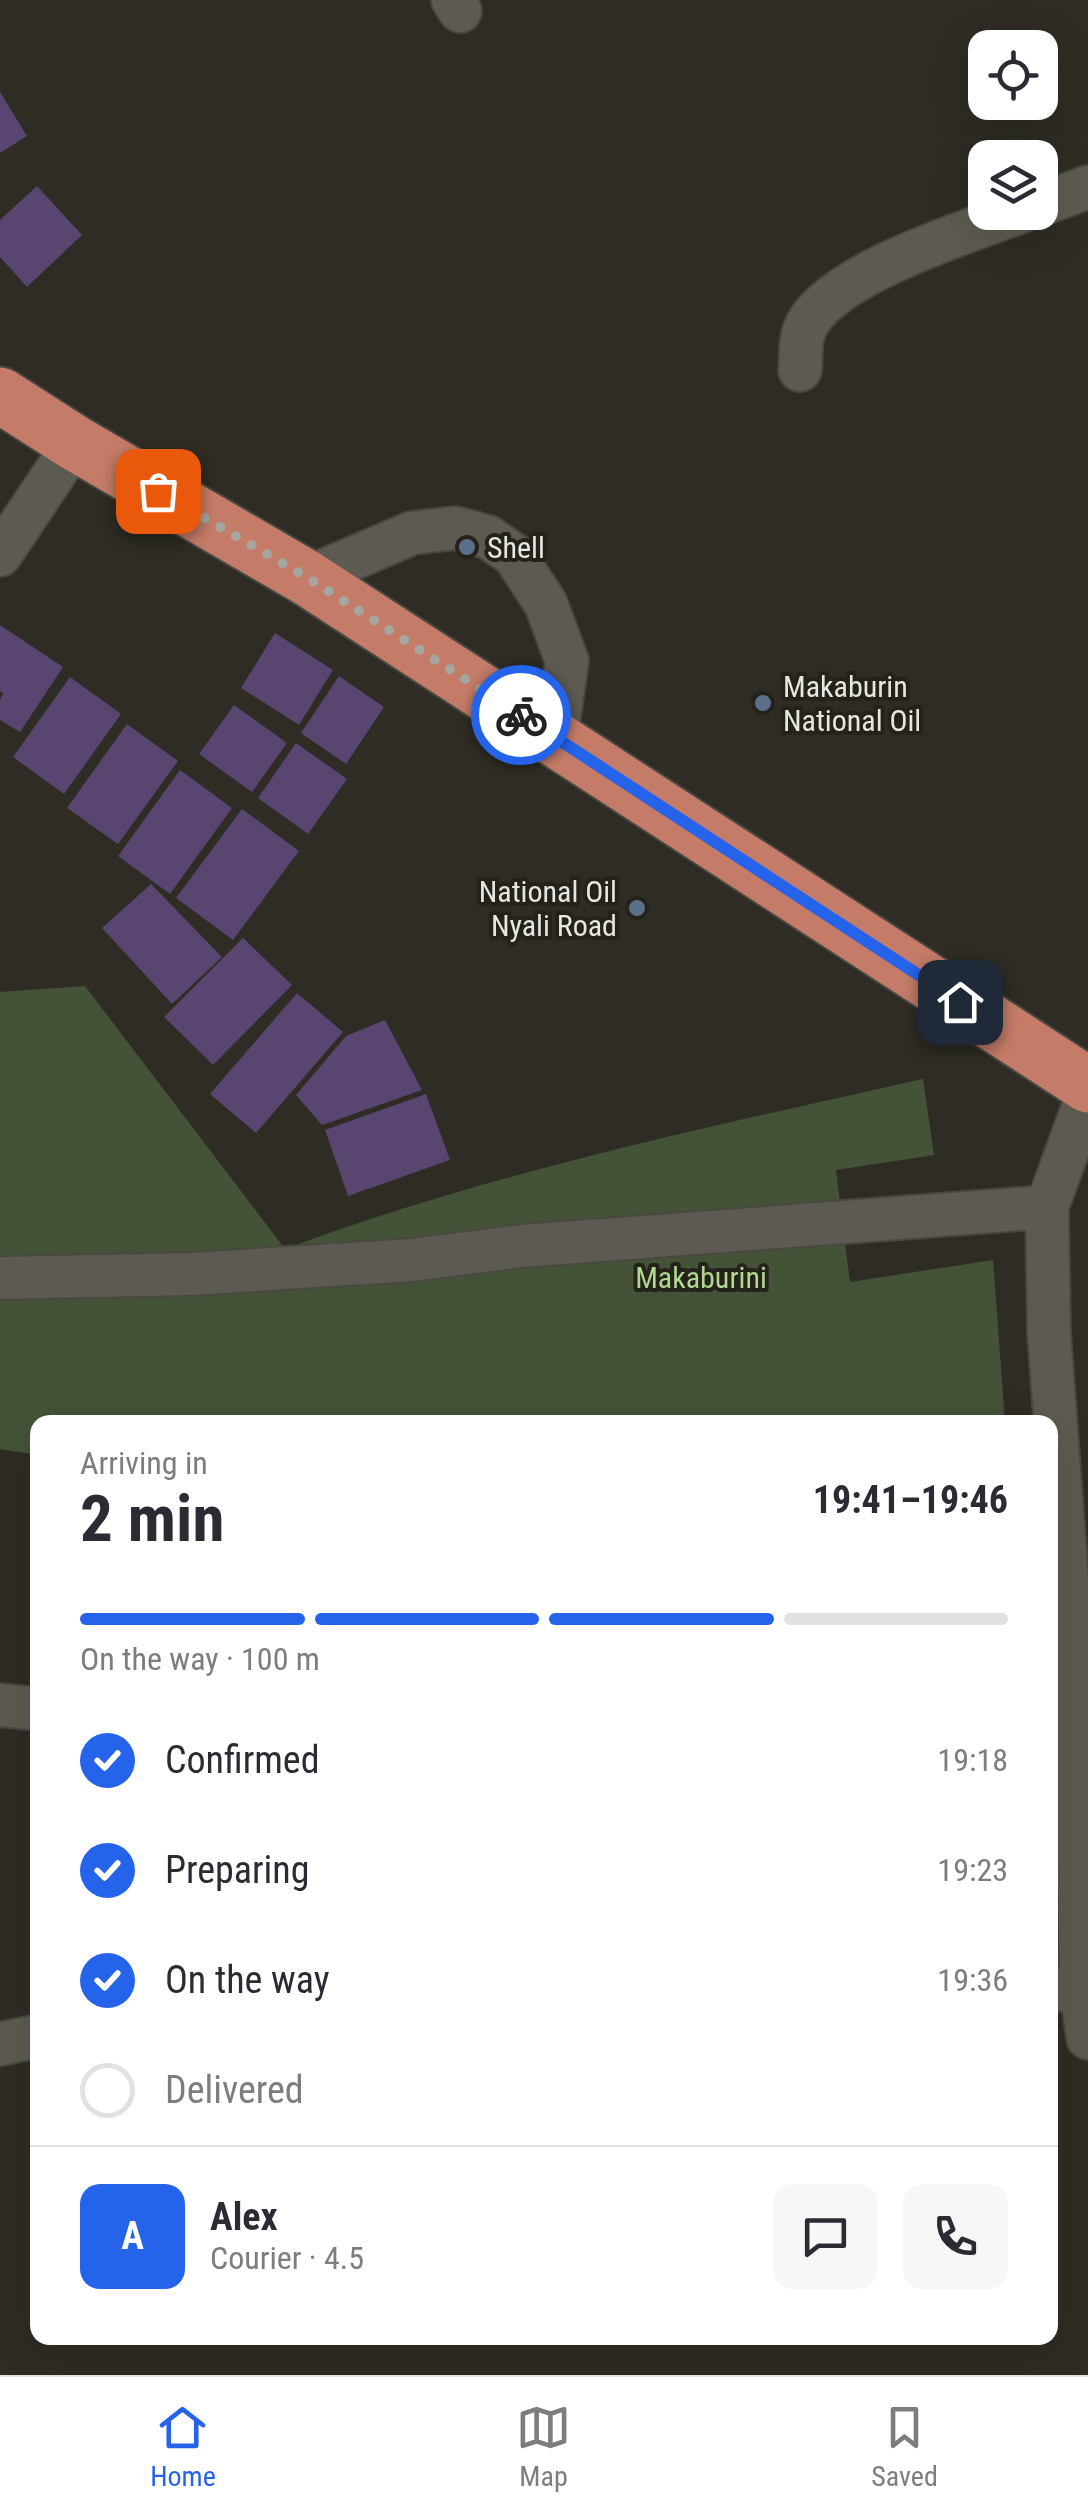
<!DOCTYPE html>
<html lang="en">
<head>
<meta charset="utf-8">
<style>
	:root { --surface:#fff; --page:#f7f7f7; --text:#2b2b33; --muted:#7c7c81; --line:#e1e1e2; --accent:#2563eb }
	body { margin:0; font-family:"Roboto Condensed",sans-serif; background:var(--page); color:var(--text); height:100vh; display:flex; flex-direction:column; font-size:38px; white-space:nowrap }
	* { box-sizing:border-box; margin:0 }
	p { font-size:32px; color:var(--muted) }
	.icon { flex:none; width:55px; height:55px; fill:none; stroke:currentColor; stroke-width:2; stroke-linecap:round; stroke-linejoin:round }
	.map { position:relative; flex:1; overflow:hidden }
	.panel { position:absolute; left:30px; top:1415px; width:1028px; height:930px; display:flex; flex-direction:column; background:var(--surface); border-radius:20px; box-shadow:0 10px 40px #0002 }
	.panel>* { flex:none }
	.tools { position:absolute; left:968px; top:30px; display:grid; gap:20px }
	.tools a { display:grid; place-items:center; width:90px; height:90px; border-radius:20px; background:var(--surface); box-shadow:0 10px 40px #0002; font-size:50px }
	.pin { position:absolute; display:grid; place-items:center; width:85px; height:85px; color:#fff; margin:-42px; border-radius:20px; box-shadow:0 5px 15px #0006 }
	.courier { position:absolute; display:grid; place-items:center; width:100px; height:100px; margin:-50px; border:8px solid #2563eb; border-radius:50%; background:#fff; color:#222; box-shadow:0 2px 12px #0007 }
	.overview em { font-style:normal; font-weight:700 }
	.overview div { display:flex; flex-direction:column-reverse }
	.overview { display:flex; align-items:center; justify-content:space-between; height:170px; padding:0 50px }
	h1 { font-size:65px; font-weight:700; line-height:75px }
	.bar { display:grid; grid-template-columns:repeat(4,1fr); gap:15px 10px; align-content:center; height:120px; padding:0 50px }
	.bar i { height:12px; border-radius:8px; background:var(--line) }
	.bar .on { background:var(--accent) }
	.bar p { grid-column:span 4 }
	.line { display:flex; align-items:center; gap:25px; padding:0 50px; border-top:2px solid var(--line) }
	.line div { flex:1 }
	.round { display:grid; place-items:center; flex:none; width:105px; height:105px; border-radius:20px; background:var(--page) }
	ol { padding:0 50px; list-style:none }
	li { display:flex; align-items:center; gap:30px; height:110px }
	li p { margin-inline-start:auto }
	li .icon { padding:10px; border-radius:50%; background:var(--accent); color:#fff; stroke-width:4 }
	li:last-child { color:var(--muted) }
	li i { width:55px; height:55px; border:5px solid var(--line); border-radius:50% }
	.dock { display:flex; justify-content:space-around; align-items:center; height:140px; border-top:2px solid var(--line); background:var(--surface); font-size:28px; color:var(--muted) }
	.dock a { display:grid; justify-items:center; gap:5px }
	.dock .on { color:var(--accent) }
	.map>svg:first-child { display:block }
	.green { fill:#445338 }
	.building { fill:#584570 }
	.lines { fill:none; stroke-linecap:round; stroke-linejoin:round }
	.minor-casing { stroke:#484740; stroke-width:46 }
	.highway-casing { stroke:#484740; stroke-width:59 }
	.minor { stroke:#5d5b51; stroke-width:42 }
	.highway { stroke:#c47c68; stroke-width:55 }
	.done { stroke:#a6a59f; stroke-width:10; stroke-dasharray:0 18 }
	.route { stroke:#2563eb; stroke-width:12 }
	.service-dot { fill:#5c6f8a; stroke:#24221a; stroke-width:4 }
	.labels { text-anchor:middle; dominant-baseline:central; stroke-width:8; stroke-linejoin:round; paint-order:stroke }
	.poi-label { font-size:30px; fill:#e7e6e1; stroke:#24221a; text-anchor:start }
	.park-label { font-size:30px; fill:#b0d790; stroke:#24221a }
</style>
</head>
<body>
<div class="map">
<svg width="1088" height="2375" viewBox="0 0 1088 2375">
	<rect width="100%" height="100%" fill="#2e2c24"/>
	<path class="green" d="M85,986L285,1249C492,1172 708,1127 923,1079L934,1155L836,1170L850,1282L993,1260L1005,1422H38L37,1455L0,1449V992Z"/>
	<path class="building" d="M0,92L27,136L0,153Z
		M37,186L82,235L27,287L0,257V220Z
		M0,625L63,667L20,732L0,720V700L3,693L0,691Z
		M275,633L333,670L299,725L241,688Z
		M339,676L384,707L346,764L301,733Z
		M70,677L121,714L64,794L13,757Z
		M234,705L287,743L252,792L199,754Z
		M127,724L178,761L118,844L67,808Z
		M296,743L347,779L308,834L258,798Z
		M180,770L232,808L170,894L118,856Z
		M242,809L299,851L233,940L176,898Z
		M151,884L222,957L172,1004L102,928Z
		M243,938L292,985L213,1065L164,1017Z
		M297,993L343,1032L256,1133L210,1094Z
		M385,1020L422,1090L322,1125L296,1095L346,1036Z
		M426,1094L450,1160L348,1196L325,1130Z"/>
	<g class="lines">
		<g class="minor-casing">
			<path id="minor" d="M453,0L460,11
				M1040,205L1088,187
				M800,370C801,358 800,342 804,331C823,276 967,232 1020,212
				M0,555L75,443
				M307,578L412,533L455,528L488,537L514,555L546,604L567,661L556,738
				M0,1278L192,1274L412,1260L522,1246L1047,1207
				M0,1705L38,1709
				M1081,1988L1088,2038
				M1050,1990L1081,1988L1077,1717L1049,1333L1047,1207L1088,1094
				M0,2044L38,2036"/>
		</g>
		<g class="highway-casing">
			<path id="highway" d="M0,395L75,443L307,578L1088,1085"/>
		</g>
		<use href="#minor" class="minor"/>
		<use href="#highway" class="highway"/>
	</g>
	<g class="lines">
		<path class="done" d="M158,491L308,578L521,715"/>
		<path class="route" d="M521,715L960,1002"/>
	</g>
	<g class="service-dot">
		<circle cx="467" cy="547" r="10"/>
		<circle cx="763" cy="703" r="10"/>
		<circle cx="637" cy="908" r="10"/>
	</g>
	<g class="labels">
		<g class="poi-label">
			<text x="487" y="547">Shell</text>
			<text x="783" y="686">Makaburin<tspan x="783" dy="34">National Oil</tspan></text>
			<text x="617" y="891" text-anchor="end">National Oil<tspan x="617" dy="34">Nyali Road</tspan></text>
		</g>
		<g class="park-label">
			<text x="701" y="1277">Makaburini</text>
		</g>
	</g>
</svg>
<div class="tools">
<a><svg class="icon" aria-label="locate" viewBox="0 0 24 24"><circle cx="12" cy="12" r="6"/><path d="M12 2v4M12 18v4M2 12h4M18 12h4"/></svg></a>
<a><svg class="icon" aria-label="layers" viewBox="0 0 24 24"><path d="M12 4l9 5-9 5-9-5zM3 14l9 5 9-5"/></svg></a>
</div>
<div class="pin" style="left:158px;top:491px;background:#ea580c"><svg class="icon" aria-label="bag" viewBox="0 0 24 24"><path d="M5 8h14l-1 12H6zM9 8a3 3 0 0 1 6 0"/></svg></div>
<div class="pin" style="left:960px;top:1002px;background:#1f2937"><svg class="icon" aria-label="home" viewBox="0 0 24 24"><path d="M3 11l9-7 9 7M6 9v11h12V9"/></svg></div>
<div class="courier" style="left:521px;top:715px"><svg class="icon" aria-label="bike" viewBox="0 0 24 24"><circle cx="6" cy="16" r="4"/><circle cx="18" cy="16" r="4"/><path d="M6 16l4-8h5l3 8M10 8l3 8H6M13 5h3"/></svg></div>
<section class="panel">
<div class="overview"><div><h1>2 min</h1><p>Arriving in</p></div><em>19:41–19:46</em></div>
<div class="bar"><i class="on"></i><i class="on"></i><i class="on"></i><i></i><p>On the way · 100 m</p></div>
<ol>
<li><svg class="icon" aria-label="check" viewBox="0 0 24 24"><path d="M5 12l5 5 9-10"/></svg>Confirmed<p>19:18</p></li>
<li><svg class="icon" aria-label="check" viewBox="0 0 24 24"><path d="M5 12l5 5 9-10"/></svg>Preparing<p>19:23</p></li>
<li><svg class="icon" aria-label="check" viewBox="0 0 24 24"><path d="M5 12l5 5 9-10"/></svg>On the way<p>19:36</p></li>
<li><i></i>Delivered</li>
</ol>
<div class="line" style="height:180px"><b class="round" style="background:var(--accent);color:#fff">A</b><div><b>Alex</b><p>Courier · 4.5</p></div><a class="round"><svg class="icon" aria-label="chat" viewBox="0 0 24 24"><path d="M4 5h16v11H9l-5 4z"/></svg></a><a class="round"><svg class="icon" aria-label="phone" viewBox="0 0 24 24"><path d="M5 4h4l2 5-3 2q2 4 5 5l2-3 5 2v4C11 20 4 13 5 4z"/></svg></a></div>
</section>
</div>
<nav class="dock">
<a class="on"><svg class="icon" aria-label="home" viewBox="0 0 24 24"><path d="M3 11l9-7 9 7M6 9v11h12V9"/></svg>Home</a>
<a><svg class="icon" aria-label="map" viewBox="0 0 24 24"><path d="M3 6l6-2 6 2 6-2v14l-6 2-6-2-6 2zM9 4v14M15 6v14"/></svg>Map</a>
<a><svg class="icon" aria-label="saved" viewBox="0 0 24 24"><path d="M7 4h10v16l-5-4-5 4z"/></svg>Saved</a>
</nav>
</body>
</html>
